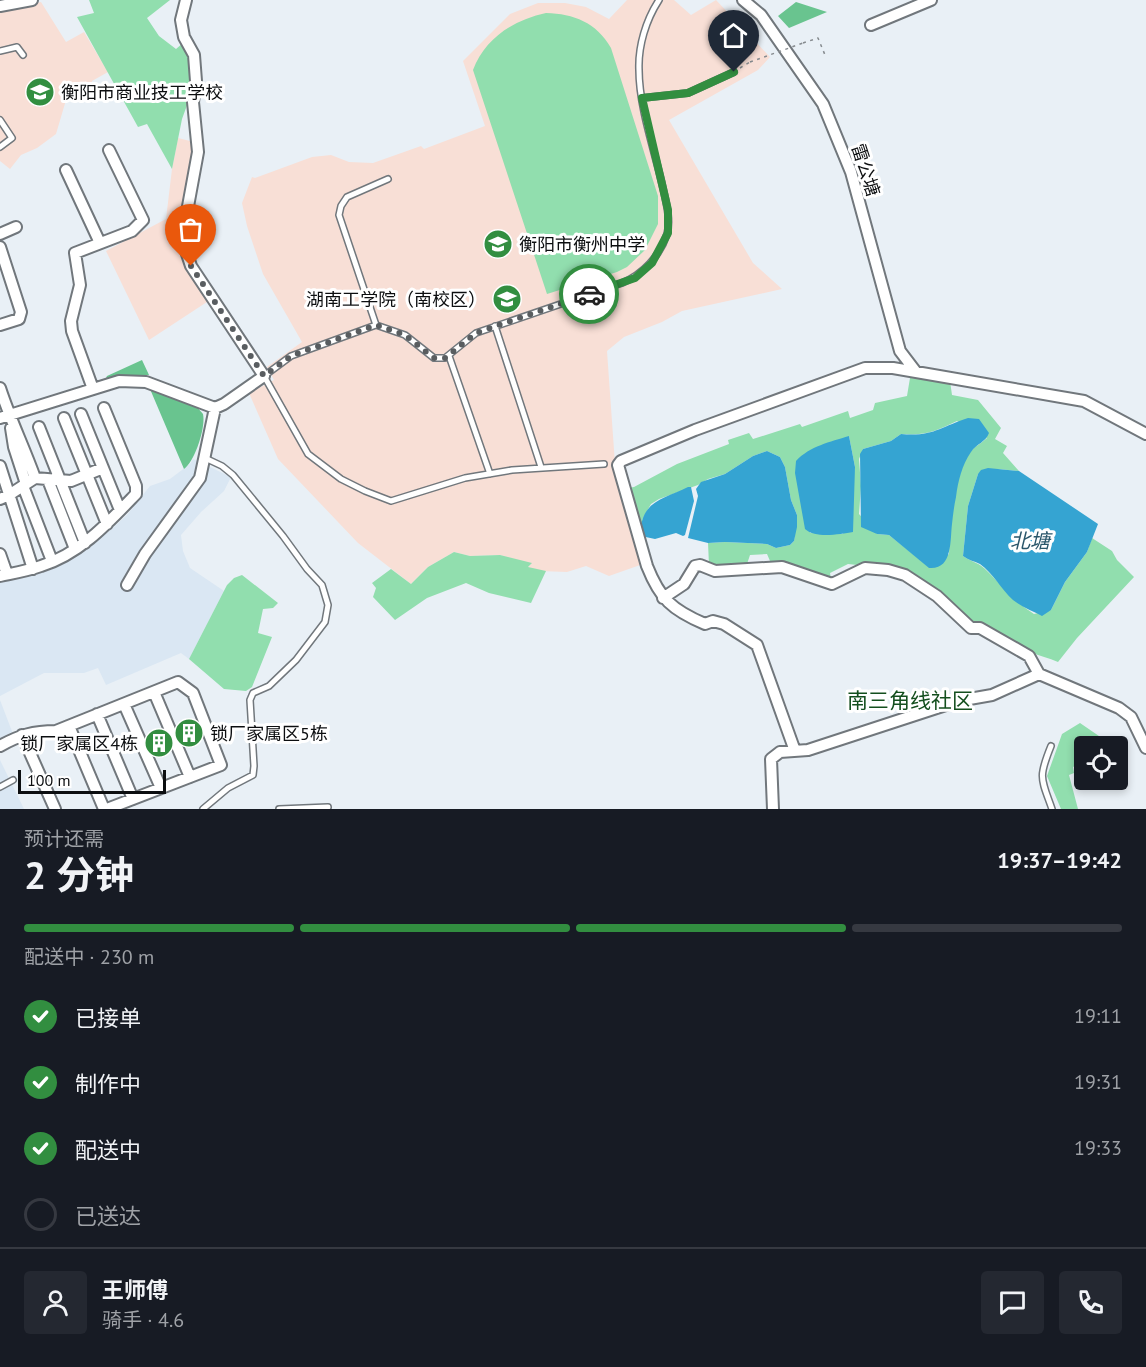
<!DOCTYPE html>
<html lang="zh">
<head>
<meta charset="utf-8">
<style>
	:root { --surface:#171b24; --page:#242831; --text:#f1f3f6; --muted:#9ea1a6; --line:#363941; --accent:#328e40 }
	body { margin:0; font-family:"PT Sans","Noto Sans SC",sans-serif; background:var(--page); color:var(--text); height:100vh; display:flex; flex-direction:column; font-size:22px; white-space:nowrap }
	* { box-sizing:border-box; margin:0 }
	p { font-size:20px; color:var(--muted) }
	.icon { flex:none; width:33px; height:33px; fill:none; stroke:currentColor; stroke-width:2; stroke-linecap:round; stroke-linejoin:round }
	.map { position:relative; height:809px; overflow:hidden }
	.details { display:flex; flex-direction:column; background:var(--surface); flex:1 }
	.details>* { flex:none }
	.buttons { position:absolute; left:1074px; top:736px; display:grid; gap:12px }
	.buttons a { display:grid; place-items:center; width:54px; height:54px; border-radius:6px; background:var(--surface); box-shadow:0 3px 9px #0003; font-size:30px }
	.scale { position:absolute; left:18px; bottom:15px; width:148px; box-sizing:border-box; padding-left:6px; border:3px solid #0c0e10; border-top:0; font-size:16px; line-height:21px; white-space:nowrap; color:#0c0e10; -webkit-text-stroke:4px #fff; paint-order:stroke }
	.pin { position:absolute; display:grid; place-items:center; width:51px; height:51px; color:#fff; margin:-62px -26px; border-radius:50% 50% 50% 0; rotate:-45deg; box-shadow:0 0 6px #0007 }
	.pin .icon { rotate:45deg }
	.courier { position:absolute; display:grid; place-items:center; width:60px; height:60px; margin:-30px; border:4px solid #328e40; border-radius:50%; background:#fff; color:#222; box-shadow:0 2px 8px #0007 }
	.summary em { font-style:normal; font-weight:700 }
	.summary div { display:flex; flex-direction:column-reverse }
	.summary { display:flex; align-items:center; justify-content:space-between; height:102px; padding:0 24px }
	h1 { font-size:39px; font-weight:700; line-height:45px }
	.bar { display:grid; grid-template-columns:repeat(4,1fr); gap:9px 6px; align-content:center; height:72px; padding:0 24px }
	.bar i { height:8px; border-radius:4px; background:var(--line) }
	.bar .current { background:var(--accent) }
	.bar p { grid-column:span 4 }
	.line { display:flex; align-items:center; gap:15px; padding:0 24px; border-top:2px solid var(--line) }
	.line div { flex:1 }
	.round { display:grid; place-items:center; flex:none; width:63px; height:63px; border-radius:6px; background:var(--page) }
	ol { padding:0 24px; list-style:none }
	li { display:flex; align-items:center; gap:18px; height:66px }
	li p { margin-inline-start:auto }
	li .icon { padding:6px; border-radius:50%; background:var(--accent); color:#fff; stroke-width:4 }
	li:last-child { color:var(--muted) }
	li i { width:33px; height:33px; border:3px solid var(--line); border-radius:50% }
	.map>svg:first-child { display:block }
	.built { fill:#dae7f3 }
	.education { fill:#f8dfd6 }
	.green { fill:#91deae; fill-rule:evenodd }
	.forest { fill:#69c48f }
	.water { fill:#35a4d2 }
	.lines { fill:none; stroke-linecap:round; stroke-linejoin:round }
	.lane-casing { stroke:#71777c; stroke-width:8 }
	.street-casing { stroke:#71777c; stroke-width:14 }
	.path { stroke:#868b8f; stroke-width:1.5; stroke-dasharray:3 4.5; stroke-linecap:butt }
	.lane { stroke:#fff; stroke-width:5 }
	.street { stroke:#fff; stroke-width:10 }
	.path-bridge { stroke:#868b8f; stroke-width:1.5; stroke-dasharray:3 4.5; stroke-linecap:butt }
	.done { stroke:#595d60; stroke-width:6; stroke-dasharray:0 10.8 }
	.route { stroke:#328e40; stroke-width:8 }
	.labels { text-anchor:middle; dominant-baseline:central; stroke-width:6; stroke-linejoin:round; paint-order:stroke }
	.poi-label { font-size:18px; fill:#0c0e10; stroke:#fff; text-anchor:start }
	.street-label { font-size:18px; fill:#0c0e10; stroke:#fff }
	.water-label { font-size:20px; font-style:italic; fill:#2a566a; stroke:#fff }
	.quarter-label { font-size:21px; fill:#144f1e; stroke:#fff }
</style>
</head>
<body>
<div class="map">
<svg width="1146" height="809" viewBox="0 0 1146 809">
	<rect width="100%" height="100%" fill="#e9f0f6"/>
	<path class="built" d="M193,459L231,477L224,491L201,512L181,535L183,551L190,568L224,591L189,659L181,653L106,685L98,668L84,673H44L0,696V581L32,574L78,553L107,533L127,515L150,486L170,479L190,464Z
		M0,700L13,734L0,741Z
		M0,760L24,809H0Z"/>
	<path class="education" d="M627,0H674L691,15L716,0L770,57L758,70L669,120L753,263L782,289L682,311L662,322L624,337L607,351L615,464L643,564L609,576L586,566L567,572L539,571L528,567L531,564L500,555L470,556L454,552L428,567L411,584L358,543L278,459L249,393L274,380L267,367L302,342L263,274L247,226L242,203L252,177L255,178L312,157L331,155L349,162L373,163L421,146L424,149L485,126L463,61L510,14L538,3H565L586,7L609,19Z
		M41,2L66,42L84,32L108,72L92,81V84L66,100L56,134L37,148L21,155L10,169L0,161V10Z
		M178,138L194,142L179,237L210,300L149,340L106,251L166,219L172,169Z"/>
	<path class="green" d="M89,0H170L147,18L159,36L176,49L183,43L192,61L190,97L182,119L172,169L147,124L138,127L77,17L94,13Z
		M546,13C574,14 596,22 611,48L658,196V224L645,250L627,267L617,272L547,294L473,70C485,38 514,20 546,13Z
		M910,378L950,381L952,395L978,400L1001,428L995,439L1007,446L1003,453L1019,471L998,469L978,474L968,506L963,556C970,561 977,562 984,568C1002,585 1012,600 1034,614L1051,610L1065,582L1087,552L1092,538L1112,551L1117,560L1134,577L1077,638L1058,662C1049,658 1039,656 1031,652C1013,643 998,631 980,622L974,625L935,590L867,566L848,564L830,573L831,579L789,564L785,561H770L767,554L750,555L747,564L709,565L708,543L725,542L767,544L776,548L790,545L794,541L797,515L791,500L785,467L780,457L767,451L753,456L725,474L708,479L698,485L659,499L651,504L643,518L639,532L628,488L634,487L677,464L729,444L728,440L749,433L753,439L800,424L802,427L848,411L850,418L873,410L875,403L907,396ZM957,421L987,438C983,442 977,445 972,450C954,470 950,527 949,554L929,567L889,535L877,534L859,514L861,486L859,459L863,449L891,441L901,434C925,436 936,431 957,421ZM849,436L855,467L843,534L810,533Z
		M454,552L470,556L500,555L532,563L528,567L546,571L531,603L489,593L466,583L427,598L395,620L373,597L376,588L372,583L391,569L411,584L428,567Z
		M242,575L278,603L273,608L263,609L258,633L272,637L252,687L246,691L224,689L189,659L227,585L234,578Z
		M1080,723L1115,747H1084V762L1073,767L1074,773L1069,775L1078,809H1061L1047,776L1062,734Z"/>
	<path class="forest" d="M796,2L827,12L789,28L778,16Z
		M142,360L149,375L118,376L105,380L107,376Z
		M150,389L197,407L203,414C206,427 195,461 184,469Z"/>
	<path class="water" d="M968,418L979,419L989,433C986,442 976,444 971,452C962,465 958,481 956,497C954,506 953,515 952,524C950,540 953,570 929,568L889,535L877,534L861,527L860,454L863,449L891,441L901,434C933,437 940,427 968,418Z
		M849,436L855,467L853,532C840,534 816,539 805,529L795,473L796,461C810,446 830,442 849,436Z
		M767,451L780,457L785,467L791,500L797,515V527L794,541L790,545L776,548L767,544L725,542L708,543L688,538L698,496L696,489L701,482L725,474L753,456Z
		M988,468L1019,471L1098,524L1087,552L1065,582L1051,610L1042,616C1033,611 1022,607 1013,600C1001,589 993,573 980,564C974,561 968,560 963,556L968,506L978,474L981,470Z
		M688,487H691L694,501L685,535L683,536L676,533L655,539L641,536C639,530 640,527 642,521C648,499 669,497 688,487Z"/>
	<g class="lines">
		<g class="lane-casing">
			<path id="lane" d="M0,51L17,47L23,55
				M642,98L688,93L734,72
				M0,120L12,138L0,147
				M376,325L339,215L341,206L347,197L388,179
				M495,326L541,467
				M449,356L490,474
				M604,464L512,470L465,478L391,501L365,491L341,479L308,454L264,376L291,356L376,325L405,335L434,358H445L476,333L622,283C643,274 660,256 667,234C671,220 666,202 663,188C655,152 639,107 639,70C638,46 646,20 659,0
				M1051,746C1038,778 1041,778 1052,809
				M0,787L13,780
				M203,809L228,788L253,775L254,766L250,700L253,693L269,686L296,660L325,622L328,605L322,585L307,569L283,536L233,475L222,466L205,458
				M279,809L328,807"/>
		</g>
		<g class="street-casing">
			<path id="street" d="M743,0L761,15L823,104L851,172L900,351L916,372
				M0,6L32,0
				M871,25L931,0
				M66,170L100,243
				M0,234L16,227
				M0,247L21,312L19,319L0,325
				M0,388C10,419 24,447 35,478
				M93,389L72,331L71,321L80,285L75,253L132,231L143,220L109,150
				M81,414L120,510
				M0,418L119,381L146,382L215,408L224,404L264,376L191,266L182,239L198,152L193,102L196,81L194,55L184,37L181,20L186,0
				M64,418L107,524
				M39,427L85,543
				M11,428L14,447L26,484
				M0,466L33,569
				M48,480L75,549
				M23,486L52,561
				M0,499L9,495L35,478L71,481L103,468
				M0,554L7,574
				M0,576C14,573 27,571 41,566C80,554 108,523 136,494V486L104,408
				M127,585L145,554L200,478L215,408
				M663,598L684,584L695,566L700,565L715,571L782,567L832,584L865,568L888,570L905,575L937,596L971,628H980L1029,656L1039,674L1119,708L1131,717L1146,748
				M154,692L190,777
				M124,704L161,788
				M97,714L133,799
				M69,726L104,809
				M22,735L55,809
				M0,746C20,735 33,731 56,731L178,682L193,693L221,765L107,809
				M795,751L757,645L724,624L713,621L705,624C672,610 660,599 647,566L618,465L621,461L695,430L865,368H893L1084,401L1146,434
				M773,809L771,759L780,752L808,750L958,701L992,695L1039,674"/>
		</g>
		<path class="path" d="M803,43L818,38L825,55
			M740,68L750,62"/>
		<use href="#lane" class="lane"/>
		<use href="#street" class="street"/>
		<path class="path-bridge" d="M750,62L803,43"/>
	</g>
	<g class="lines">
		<path class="done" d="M191,266L264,376L291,356L376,325L405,335L434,358H445L476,333L589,294"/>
		<path class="route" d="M589,294L635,278L652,263L668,233V210L642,98L688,93L734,72"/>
	</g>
	<defs>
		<g id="school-disc" transform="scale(1.5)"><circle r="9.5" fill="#328e40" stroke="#fff"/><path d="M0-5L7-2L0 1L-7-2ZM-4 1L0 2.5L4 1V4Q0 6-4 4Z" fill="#fff"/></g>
		<g id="university-disc" transform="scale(1.5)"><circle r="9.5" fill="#328e40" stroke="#fff"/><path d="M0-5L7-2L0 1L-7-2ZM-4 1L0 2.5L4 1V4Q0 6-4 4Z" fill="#fff"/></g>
		<g id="building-disc" transform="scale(1.5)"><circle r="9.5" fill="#328e40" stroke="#fff"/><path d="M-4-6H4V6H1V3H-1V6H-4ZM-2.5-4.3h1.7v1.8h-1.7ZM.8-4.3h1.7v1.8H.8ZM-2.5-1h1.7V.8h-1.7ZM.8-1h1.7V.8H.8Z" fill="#fff"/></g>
	</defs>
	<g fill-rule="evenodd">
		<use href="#school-disc" x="40" y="92"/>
		<use href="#school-disc" x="498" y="244"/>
		<use href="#university-disc" x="507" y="299"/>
		<use href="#building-disc" x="189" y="733"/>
		<use href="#building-disc" x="159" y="743"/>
	</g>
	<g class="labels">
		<g class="poi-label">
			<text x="61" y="92">衡阳市商业技工学校</text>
			<text x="519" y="244">衡阳市衡州中学</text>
			<text x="486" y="299" text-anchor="end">湖南工学院（南校区）</text>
			<text x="210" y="733">锁厂家属区5栋</text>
			<text x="138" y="743" text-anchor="end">锁厂家属区4栋</text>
		</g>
		<g class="street-label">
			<text transform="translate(866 170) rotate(72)">雷公塘</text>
		</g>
		<g class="water-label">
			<text x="1030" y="541">北塘</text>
		</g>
		<g class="quarter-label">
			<text x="910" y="700">南三角线社区</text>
		</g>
	</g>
</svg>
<div class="buttons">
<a><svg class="icon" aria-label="locate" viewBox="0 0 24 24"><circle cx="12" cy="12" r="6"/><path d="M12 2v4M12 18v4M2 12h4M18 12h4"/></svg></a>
</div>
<div class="scale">100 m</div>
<div class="pin" style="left:191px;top:266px;background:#ea580c"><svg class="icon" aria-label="bag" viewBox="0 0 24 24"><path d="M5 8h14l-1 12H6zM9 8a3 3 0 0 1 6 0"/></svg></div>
<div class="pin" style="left:734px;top:72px;background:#1f2937"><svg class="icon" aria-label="home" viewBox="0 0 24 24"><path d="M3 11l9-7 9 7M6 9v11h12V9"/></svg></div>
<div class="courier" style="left:589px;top:294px"><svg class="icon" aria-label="car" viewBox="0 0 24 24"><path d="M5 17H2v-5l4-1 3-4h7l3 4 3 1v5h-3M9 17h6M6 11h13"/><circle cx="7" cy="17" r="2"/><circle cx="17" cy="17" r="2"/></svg></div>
</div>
<section class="details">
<div class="summary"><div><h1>2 分钟</h1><p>预计还需</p></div><em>19:37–19:42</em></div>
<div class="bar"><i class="current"></i><i class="current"></i><i class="current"></i><i></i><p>配送中 · 230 m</p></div>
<ol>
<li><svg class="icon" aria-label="check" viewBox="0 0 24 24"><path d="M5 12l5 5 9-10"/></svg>已接单<p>19:11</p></li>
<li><svg class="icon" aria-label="check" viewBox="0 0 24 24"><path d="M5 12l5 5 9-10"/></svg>制作中<p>19:31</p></li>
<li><svg class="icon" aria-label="check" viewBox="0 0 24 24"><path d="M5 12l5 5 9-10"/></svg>配送中<p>19:33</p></li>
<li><i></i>已送达</li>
</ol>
<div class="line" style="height:108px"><a class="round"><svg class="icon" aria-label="person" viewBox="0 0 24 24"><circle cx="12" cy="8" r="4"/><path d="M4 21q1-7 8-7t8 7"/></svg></a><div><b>王师傅</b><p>骑手 · 4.6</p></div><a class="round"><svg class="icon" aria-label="chat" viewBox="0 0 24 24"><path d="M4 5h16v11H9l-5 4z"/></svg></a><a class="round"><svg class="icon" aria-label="phone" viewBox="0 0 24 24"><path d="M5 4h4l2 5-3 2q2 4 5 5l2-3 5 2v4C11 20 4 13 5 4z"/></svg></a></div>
</section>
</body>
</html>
